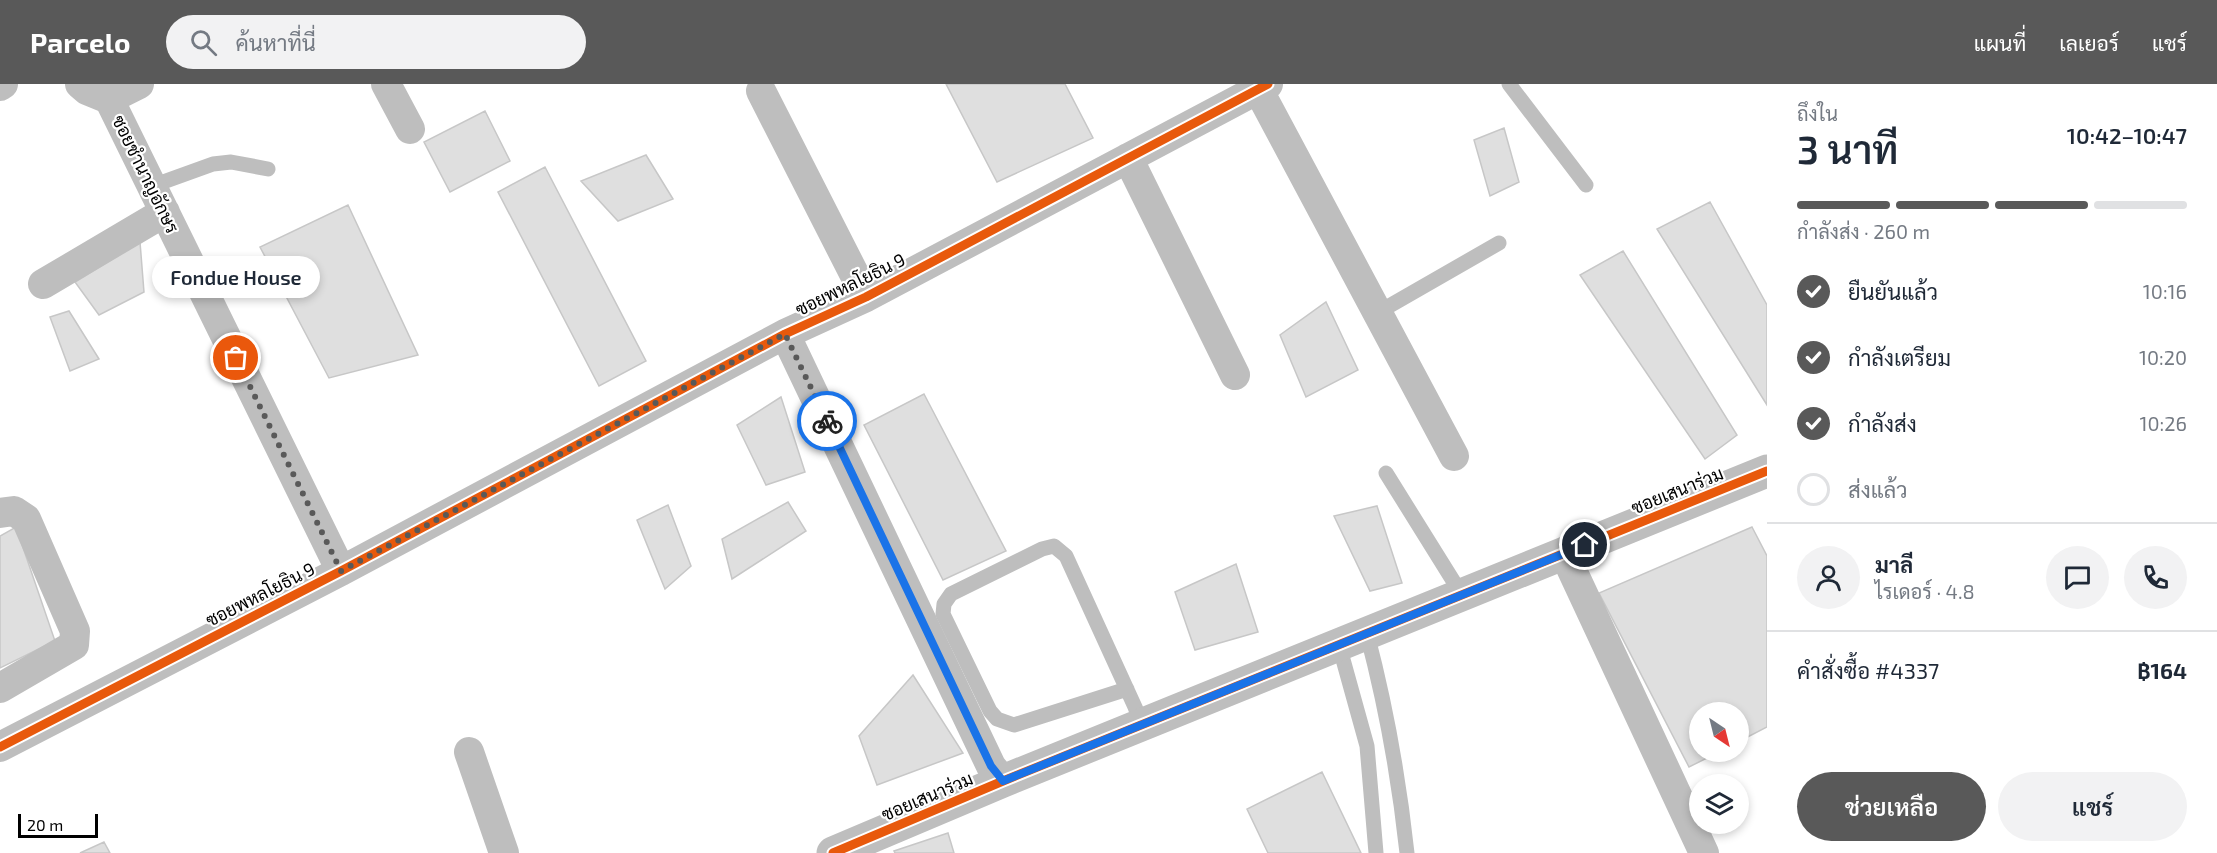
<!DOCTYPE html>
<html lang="th">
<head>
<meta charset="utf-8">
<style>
	:root { --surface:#fff; --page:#f2f2f3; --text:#1f2937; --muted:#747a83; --line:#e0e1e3; --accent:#595959 }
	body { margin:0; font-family:"Exo 2",Sarabun,sans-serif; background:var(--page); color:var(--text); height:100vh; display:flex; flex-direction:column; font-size:22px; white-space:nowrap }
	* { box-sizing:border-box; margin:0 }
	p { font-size:20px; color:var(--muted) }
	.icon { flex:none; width:33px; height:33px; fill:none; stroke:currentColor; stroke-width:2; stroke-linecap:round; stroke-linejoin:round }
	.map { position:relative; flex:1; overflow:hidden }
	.panel { display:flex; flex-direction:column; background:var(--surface); width:450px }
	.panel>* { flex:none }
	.needle { width:39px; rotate:145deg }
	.controls { position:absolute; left:1689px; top:618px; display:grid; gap:12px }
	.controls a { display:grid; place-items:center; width:60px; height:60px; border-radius:50%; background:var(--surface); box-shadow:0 3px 9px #0003; font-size:30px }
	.scale { position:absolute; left:18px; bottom:15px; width:80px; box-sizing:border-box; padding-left:6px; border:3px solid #000; border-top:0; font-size:16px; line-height:21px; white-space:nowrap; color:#000; -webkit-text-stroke:4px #fff; paint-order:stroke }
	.pin { position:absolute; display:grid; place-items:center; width:51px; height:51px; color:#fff; margin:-26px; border:3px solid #fff; border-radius:50%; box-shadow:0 2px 6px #0007 }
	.courier { position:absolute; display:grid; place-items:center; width:60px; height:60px; margin:-30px; border:4px solid #1a73e8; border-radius:50%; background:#fff; color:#222; box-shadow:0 2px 8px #0007 }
	.bubble { position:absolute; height:42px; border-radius:21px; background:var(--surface); box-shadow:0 3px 9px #0003; font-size:20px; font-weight:600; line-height:42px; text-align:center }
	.summary em { font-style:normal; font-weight:600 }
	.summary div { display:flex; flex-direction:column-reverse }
	.summary { display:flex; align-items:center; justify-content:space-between; height:102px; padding:0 30px }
	h1 { font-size:39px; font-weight:600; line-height:45px }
	.bar { display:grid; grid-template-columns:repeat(4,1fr); gap:9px 6px; align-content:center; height:72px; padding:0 30px }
	.bar i { height:8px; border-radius:4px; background:var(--line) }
	.bar .selected { background:var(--accent) }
	.bar p { grid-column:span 4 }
	.line { display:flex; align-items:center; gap:15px; padding:0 30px; border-top:2px solid var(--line) }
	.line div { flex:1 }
	.round { display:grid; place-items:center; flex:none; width:63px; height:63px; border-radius:32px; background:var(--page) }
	ol { padding:0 30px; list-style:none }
	li { display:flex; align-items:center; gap:18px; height:66px }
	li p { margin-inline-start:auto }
	li .icon { padding:6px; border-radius:50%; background:var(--accent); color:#fff; stroke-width:4 }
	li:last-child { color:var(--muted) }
	li i { width:33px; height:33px; border:3px solid var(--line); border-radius:50% }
	.action { display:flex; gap:12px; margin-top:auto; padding:12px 30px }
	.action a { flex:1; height:69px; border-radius:36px; background:var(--accent); color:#fff; font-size:24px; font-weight:600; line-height:69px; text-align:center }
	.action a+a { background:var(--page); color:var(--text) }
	header { display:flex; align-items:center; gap:36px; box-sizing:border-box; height:84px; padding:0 30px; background:var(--accent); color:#fff }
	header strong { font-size:28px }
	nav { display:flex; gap:33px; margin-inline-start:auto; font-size:21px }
	.search { width:420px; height:54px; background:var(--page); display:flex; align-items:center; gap:15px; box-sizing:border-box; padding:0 21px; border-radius:33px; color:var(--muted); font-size:22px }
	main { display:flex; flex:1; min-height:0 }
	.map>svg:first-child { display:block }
	.building { fill:#dfdfdf; stroke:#c7c7c7; stroke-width:1.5 }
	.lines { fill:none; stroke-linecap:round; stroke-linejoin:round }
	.service { stroke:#bebebe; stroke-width:15 }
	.minor { stroke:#bebebe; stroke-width:30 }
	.tertiary { stroke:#bebebe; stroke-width:33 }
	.cycleway-casing { stroke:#fff; stroke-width:13 }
	.cycleway { stroke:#e8590c; stroke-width:9 }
	.done { stroke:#595959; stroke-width:6; stroke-dasharray:0 10.8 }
	.route { stroke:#1a73e8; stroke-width:8 }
	.labels { text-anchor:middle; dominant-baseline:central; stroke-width:4.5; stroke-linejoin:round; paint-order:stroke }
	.street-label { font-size:18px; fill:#000; stroke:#fff }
</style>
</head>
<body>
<header>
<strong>Parcelo</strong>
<div class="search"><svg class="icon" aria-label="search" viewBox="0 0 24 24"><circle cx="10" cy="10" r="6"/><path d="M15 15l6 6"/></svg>ค้นหาที่นี่</div>
<nav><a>แผนที่</a><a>เลเยอร์</a><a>แชร์</a></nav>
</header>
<main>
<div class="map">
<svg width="1767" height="769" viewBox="0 0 1767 769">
	<rect width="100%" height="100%" fill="#fff"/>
	<path class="building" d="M946,0H1065L1093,54L997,98Z
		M485,27L510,77L450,108L424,58Z
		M1504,44L1519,98L1490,112L1474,56Z
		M646,71L673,115L618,137L581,97Z
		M545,83L646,277L599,302L498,108Z
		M1710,118L1767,221V321L1657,145Z
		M348,121L418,271L329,294L260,163Z
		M140,158L144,208L99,231L75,198Z
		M1623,167L1737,351L1705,375L1580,191Z
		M1326,218L1358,286L1306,313L1280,251Z
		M69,227L99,275L70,287L50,233Z
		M924,310L1006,467L943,496L864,341Z
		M781,313L805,388L766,401L737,341Z
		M788,418L806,447L732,495L722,455Z
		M668,421L691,482L665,505L637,436Z
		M1377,422L1402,499L1370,507L1334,432Z
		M16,443L55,557L0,584V452Z
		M1752,443L1767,472V643L1738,658V628H1700V668H1719L1689,683L1599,509Z
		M1236,480L1258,548L1195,566L1175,508Z
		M913,591L963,669L877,701L859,652Z
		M1322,688L1361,769H1268L1247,725Z
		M948,749L954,769H895L894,767Z
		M104,758L110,769H80Z"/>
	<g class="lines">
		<path class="service" d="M1509,0L1586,101
			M152,102L213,80L231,78L268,85
			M1377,229L1499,159
			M1386,389L1462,511
			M1367,550C1386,622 1399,695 1407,769
			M1339,561L1367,662L1376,769
			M1127,605L1014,641L997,635L990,627L943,530L944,520L951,510L1042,465L1054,462L1066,472L1135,623L1142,641"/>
		<path class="minor" d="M80,0L87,6L109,15
			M386,0L410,45
			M0,2L3,0
			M1258,5L1454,372
			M761,7L866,213
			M109,15L341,487
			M109,15L139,0
			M1128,74L1235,291
			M43,200L165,128
			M785,250L991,682L1003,697
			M0,429L14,427L26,435L75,547L74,561L0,604
			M1564,469L1704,769
			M0,663L341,487L785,250L866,213L1268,0
			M469,668L504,769"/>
		<path class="tertiary" d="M833,769L1003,697L1767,387"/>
		<g class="cycleway-casing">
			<path id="cycleway" d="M0,663L341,487L785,250L866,213L1268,0
				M833,769L1003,697L1767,387"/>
		</g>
		<use href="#cycleway" class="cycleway"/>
	</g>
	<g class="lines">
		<path class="done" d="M236,274L341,487L785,250L827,337"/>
		<path class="route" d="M827,337L991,682L1003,697L1585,461"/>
	</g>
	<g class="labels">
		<g class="street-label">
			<text transform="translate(146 90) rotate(64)">ซอยชำนาญอักษร</text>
			<text transform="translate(850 200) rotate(-26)">ซอยพหลโยธิน 9</text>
			<text transform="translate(1677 406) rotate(-22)">ซอยเสนาร่วม</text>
			<text transform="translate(260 510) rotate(-27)">ซอยพหลโยธิน 9</text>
			<text transform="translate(927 712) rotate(-23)">ซอยเสนาร่วม</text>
		</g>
	</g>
</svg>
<div class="controls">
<a><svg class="needle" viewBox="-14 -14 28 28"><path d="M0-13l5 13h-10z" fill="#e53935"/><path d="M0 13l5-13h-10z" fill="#747a83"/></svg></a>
<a><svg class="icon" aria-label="layers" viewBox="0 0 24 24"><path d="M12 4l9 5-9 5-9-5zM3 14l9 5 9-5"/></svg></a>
</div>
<div class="scale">20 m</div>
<div class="pin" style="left:236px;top:274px;background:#ea580c"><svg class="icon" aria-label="bag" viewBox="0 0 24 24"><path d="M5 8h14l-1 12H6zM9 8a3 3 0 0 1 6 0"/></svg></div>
<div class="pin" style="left:1585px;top:461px;background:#1f2937"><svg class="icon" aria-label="home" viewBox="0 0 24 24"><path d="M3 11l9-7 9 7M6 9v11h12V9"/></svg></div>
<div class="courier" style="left:827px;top:337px"><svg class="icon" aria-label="bike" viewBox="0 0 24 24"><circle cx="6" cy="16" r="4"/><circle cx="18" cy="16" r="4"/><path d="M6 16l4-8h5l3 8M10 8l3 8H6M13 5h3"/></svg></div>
<div class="bubble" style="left:152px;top:172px;width:168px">Fondue House</div>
</div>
<section class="panel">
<div class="summary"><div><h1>3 นาที</h1><p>ถึงใน</p></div><em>10:42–10:47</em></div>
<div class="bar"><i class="selected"></i><i class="selected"></i><i class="selected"></i><i></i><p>กำลังส่ง · 260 m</p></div>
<ol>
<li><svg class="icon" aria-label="check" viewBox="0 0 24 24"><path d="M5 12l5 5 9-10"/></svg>ยืนยันแล้ว<p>10:16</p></li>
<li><svg class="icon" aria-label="check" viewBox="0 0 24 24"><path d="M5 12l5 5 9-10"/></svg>กำลังเตรียม<p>10:20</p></li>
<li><svg class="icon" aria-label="check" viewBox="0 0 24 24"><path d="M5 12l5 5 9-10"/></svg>กำลังส่ง<p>10:26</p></li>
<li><i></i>ส่งแล้ว</li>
</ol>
<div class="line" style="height:108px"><a class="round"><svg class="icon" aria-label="person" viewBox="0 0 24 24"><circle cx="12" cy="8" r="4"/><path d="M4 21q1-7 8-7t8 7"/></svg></a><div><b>มาลี</b><p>ไรเดอร์ · 4.8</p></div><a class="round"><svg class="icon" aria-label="chat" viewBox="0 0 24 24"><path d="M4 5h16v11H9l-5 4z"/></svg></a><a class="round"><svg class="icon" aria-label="phone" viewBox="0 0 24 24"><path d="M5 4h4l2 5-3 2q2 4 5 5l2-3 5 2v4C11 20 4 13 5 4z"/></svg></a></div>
<div class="line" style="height:78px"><div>คำสั่งซื้อ #4337</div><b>฿164</b></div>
<div class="action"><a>ช่วยเหลือ</a><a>แชร์</a></div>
</section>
</main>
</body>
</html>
